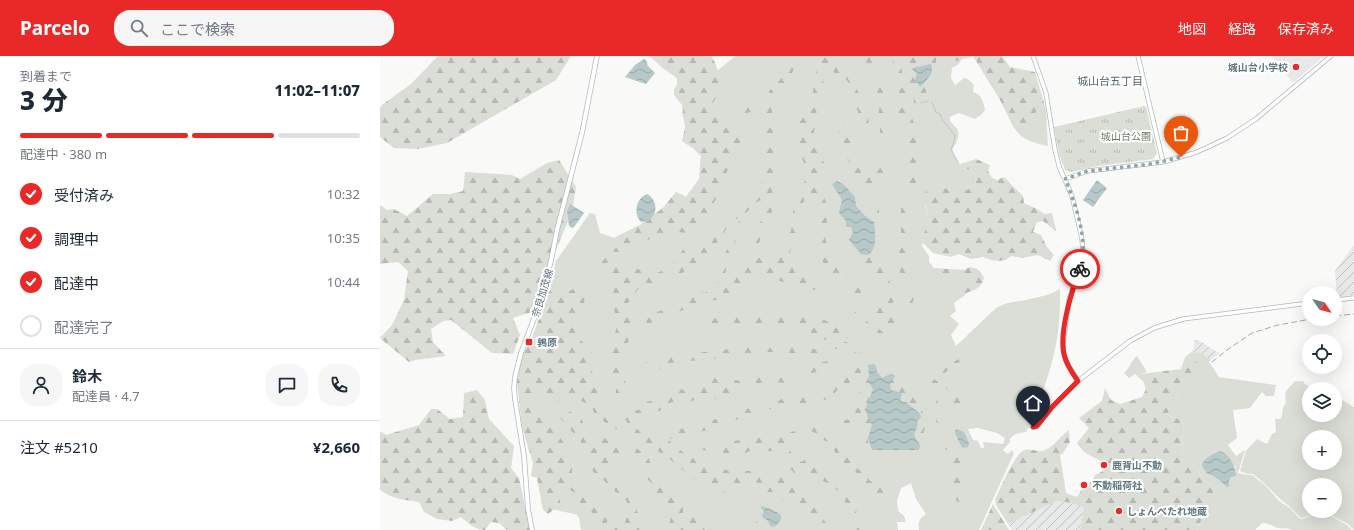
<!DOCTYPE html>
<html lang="ja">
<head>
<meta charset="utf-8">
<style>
	:root { --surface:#fff; --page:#f6f6f7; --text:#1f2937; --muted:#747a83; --line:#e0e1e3; --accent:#e82928 }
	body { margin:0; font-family:"Noto Sans","Noto Sans JP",sans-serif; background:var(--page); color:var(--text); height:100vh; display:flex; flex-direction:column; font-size:15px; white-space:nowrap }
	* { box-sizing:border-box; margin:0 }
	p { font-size:13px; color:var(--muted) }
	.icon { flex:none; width:22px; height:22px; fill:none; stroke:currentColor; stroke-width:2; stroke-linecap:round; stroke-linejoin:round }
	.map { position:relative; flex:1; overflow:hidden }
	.sheet { display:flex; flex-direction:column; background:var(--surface); width:380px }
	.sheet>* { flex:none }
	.needle { width:26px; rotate:125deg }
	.fabs { position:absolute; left:922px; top:230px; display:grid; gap:8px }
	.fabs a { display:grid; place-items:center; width:40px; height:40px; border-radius:50%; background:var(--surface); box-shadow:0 4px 16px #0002; font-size:20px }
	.pin { position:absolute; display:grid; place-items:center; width:34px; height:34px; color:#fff; margin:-41px -17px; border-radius:50% 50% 50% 0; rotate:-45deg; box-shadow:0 0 4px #0007 }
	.pin .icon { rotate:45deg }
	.courier { position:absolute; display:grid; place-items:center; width:40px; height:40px; margin:-20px; border:3px solid #e82928; border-radius:50%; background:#fff; color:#222; box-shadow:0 1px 5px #0007 }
	.summary em { font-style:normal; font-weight:800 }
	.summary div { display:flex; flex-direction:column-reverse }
	.summary { display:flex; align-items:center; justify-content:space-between; height:68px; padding:0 20px }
	h1 { font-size:26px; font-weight:800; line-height:30px }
	.bar { display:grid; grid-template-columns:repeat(4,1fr); gap:6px 4px; align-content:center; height:48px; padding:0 20px }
	.bar i { height:5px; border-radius:3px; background:var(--line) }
	.bar .selected { background:var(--accent) }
	.bar p { grid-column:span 4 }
	.line { display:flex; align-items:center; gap:10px; padding:0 20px; border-top:1px solid var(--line) }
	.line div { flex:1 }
	.round { display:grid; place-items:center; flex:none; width:42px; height:42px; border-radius:16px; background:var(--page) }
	ol { padding:0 20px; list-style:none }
	li { display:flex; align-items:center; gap:12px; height:44px }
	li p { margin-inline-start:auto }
	li .icon { padding:4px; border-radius:50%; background:var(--accent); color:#fff; stroke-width:4 }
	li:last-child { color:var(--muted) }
	li i { width:22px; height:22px; border:2px solid var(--line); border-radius:50% }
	header { display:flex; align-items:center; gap:24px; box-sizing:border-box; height:56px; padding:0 20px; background:var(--accent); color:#fff }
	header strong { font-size:19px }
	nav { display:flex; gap:22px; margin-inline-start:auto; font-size:14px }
	.search { width:280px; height:36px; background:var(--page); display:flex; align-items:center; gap:10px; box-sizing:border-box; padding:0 14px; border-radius:16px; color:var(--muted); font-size:15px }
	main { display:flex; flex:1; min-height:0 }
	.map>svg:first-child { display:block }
	.built { fill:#e7e9e8 }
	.industrial { fill:url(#industrial-furrows) }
	.green { fill:#dbded6; fill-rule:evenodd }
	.forest { fill:url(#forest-firs) }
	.park { fill:url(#park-tufts) }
	.water { fill:url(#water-waves) }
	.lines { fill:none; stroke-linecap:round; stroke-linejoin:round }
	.stream { stroke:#b6c8c8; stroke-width:1 }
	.secondary-casing { stroke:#b0babc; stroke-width:5 }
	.primary-casing { stroke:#b3bbbe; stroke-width:5.5 }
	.secondary { stroke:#fff; stroke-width:3.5 }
	.primary { stroke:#fff; stroke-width:4 }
	.rail { stroke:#9fabae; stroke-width:1; stroke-dasharray:6 3; stroke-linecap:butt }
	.done { stroke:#94a4a8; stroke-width:4; stroke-dasharray:0 7.2 }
	.route { stroke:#e82928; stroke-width:5 }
	.poi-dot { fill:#e82928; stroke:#fff; stroke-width:1.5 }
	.labels { text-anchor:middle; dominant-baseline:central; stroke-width:4; stroke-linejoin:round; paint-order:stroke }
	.poi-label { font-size:10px; font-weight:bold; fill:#5e777d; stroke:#fff; text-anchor:start }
	.park-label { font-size:10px; fill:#6c7a63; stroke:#fff }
	.street-label { font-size:10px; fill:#5e777d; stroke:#fff }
	.neighbourhood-label { font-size:11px; fill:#56686e; stroke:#fff }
</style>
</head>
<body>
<header>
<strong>Parcelo</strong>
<div class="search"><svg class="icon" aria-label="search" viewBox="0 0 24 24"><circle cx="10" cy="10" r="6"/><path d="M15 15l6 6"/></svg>ここで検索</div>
<nav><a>地図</a><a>経路</a><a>保存済み</a></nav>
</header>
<main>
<section class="sheet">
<div class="summary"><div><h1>3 分</h1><p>到着まで</p></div><em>11:02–11:07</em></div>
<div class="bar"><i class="selected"></i><i class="selected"></i><i class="selected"></i><i></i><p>配達中 · 380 m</p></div>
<ol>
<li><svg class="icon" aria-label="check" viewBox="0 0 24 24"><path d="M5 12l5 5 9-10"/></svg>受付済み<p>10:32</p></li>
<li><svg class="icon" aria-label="check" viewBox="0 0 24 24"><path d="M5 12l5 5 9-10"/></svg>調理中<p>10:35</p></li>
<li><svg class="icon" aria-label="check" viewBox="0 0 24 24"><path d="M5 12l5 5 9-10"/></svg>配達中<p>10:44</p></li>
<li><i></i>配達完了</li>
</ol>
<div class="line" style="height:72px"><a class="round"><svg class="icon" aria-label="person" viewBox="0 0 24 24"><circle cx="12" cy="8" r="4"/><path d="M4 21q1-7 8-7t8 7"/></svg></a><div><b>鈴木</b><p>配達員 · 4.7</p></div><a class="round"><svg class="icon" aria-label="chat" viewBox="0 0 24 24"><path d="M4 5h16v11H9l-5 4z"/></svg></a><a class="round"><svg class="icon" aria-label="phone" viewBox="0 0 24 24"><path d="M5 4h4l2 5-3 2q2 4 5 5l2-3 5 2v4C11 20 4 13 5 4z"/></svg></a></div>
<div class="line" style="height:52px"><div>注文 #5210</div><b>¥2,660</b></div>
</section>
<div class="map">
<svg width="974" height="474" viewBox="0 0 974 474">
	<defs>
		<pattern id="industrial-furrows" width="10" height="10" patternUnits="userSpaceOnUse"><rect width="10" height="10" fill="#e7e9e8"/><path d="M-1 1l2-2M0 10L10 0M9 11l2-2" fill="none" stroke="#bec2c1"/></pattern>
		<pattern id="forest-firs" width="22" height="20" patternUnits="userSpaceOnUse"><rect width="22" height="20" fill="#dbded6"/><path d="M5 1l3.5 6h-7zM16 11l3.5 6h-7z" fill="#b5b9b3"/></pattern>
		<pattern id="park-tufts" width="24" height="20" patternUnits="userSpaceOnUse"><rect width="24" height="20" fill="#dbded6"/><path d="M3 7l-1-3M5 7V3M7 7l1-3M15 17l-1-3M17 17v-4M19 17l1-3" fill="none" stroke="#b5b9b3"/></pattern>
		<pattern id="water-waves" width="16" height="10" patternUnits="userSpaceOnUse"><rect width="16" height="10" fill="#b6c8c8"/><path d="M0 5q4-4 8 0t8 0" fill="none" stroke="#97a7a8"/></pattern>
	</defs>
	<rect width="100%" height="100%" fill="#f9f9f7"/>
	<path class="built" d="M892,0H944L914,26H912Z"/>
	<path class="industrial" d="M974,189V239L957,241L955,215Z
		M815,284H818L839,297L831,304L820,296L810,297L813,294Z
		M677,445L692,447L704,452L700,474H632L628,468Z"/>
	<path class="green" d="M355,0H583L579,8L572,12L571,22L575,29L584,22L588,23L594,29L593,36C602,39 603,45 605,54L602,58L595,63L579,57L570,61V65C572,68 575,70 577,73C581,79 575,89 572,95L582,112L590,114L596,119L595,128L587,134H570L556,129L545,150L548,159V167L542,190L549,200V206L554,212L593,218L589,236L574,247L576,255L570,260L579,268L571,279L576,290L616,252C627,245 638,246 650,243C661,241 671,238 680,233C680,247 680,262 678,276C674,308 660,346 646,376C639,377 633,378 629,384L631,385L623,394L628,398L632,394L634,397L599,474H539C538,466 539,463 546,458L536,443L531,427L521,432L517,445L518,455C522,457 526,461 525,466H517L518,474H201L199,462L197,459C189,456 181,456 173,453L149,341L160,258L170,228L176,205L210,157L215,158L220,177L234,182L260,169L284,151L296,136L306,141L319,123L321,100L313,92L302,85L306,72L302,57L336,16ZM598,372L617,377L625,382L623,388L603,386L604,392H601L598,385L593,384L588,373Z
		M664,47L666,55L668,90C645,85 637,81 628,60L641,68L650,63Z
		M820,296L831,304L829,306L839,321L896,329L894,340H886L882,336L870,352L853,354L857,382L848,389L856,400L865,394L858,417L866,419H872L886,430L899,445L910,452L919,462L923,463L931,459H949L967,469L972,474H911C907,471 903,473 898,472C892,470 890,467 882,467L876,473V474H817L820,468L825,448L837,437L821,419L803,396L802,388L804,365L787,359L798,338L814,304L805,301L810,297ZM855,410L856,416L848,424L849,430L847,431L838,423L831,420L825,415Z
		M757,300L767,316L761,318L764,326L755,318L749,322L744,317C750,312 751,304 757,300Z
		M915,325H923L925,328L933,333H929V359L938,361V359H955V340L974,351V474L968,468L949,458H932L923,462L920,461L910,451L900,443L886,429L873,418H867L860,415L866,395L877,383L887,388L892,378L896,376L895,363H900L902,360L903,352L906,346L905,341L906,335ZM929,381H955V407H929ZM929,429H955V455H929Z"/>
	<path class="forest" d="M58,0H191L176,24L67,87L38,93L14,92L0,81V52L2,49L31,28Z
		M268,0H332L344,29L332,48L342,61L354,69L352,75L361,81C362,93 362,96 351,103C346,121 329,166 312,175C307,178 300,177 294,174L273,181L246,197L220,194L236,181L260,169L284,151L296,136L306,141L319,123L321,100L313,92L302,85L305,71L302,49L294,39V34L297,28V23C293,18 289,17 284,13C278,9 275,3 268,0Z
		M412,0H419C415,15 405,30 391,38L389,37V35C398,26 412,13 412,0Z
		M440,0H454V3L461,9L474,25L478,36L488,58L489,73L498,83L500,78V68L498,59L500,48L497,35L486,6V0H491L505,42V81L506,90L510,92V98L505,101L500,89L495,88L487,74L481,75L478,63V55L471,46L472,41L469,36L472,31L465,22L459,21L451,13L444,22L436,59L434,76L441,103L450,112L457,125L452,128L441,112L438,113V121L434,126L441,132L446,147L448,156L445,180L447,192L452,199V206C456,210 458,209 463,211C475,215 482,224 488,235L485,243L478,242C471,235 475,232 471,224C467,221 465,222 460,221C455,220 449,216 446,213C443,210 445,212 444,208C442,204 439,201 439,197C437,182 446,157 439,144C437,140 433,138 430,136L424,143L422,161L410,196C410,203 414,209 414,216C427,220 436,229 447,236C462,245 477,256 490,268H492L503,276L508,285L506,286L495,274L494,275L490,272L485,274L482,271V267L476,264L473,258L468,254L466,255L452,243L447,242L446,239L440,235L399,225L382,216C377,223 360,236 352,239C351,240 347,239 345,239L342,242L303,254L284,263H281L269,268L264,265L266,262H271L274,257L286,253L316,236L325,237L339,225L342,219V203L354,181L359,165L363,166L348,203L343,229L348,231C356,223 356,211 371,210L378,202H383L388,205L394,203L411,175L414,148L423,131L425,123L424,115L425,109L421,100V93L416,85V81L418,68L425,59L420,53L421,49L429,52L432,46L435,19Z
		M512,0H519L528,49L531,52V58L538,83L536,111L532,113L528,112V95L526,89L528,75L518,57L519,39Z
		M534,0H557L554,17L546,33V43L541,46L534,47L533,32L528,26L526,12L527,8Z
		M574,0H622L630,11L655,16L664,47L650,63V71L644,73L641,68L628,60L620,44L593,0L577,5L573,4Z
		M462,44C462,47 461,51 461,55C462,63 467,70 468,78L474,82L472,97L489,118C495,117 499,114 502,110L504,116L502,119H500L494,124L497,134L496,145L499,150V159L495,156V153L490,136L472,120L471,110L465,97L458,87L459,57Z
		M388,46L392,48V56L394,62L392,156L389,172L380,184L377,196L378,199L376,202L372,205L369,203C372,195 374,187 376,179C380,168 383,159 385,148L380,144C373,148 369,155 362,160C358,163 354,163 350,167L331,196L325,204L302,217L295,219L289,223L273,230H263L258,233L247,249C247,254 250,259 251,264C252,274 246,295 243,305L234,304L231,299L232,289L238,266L234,254L233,227L229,220L221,215L219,212L221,207L226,201C239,204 262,217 274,217C288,217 301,198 307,187L311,188V191L301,209L303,211L308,205L322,194L336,173L347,161L357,152L363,149L380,130L384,120L383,91L385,76L383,58C374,56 366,54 358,62L355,61C358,46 373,48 384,50Z
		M596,103L610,109L608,115L612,122L617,124L624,121L643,140L644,147L655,152L665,158L672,157L676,175L663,165L657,166L653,176L661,179L667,191L674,199L670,205L658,199L642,202L631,200L626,204L618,205L611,204L603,201L591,203L579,198L571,201L553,197L543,187L544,178L548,167V159L544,144L547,130L555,128L570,134H587L595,128L596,119L590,114L582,112L580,108Z
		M179,104L196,131L192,156L159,233L152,256L133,262L140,279L133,298L112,297L71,264L63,265L51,273L53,286L66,300L35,304L29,306L0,282L12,269L24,244L28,215L18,206L0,208V149L7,154L14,153L27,160L53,138H70L83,135L85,116L132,119L140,123L167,107Z
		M532,116L538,123L533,132L526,156L528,182L525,202L526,215L535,239L530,255L533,259L529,263H525L528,237L522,224L518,205L521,186V148L527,130L524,123Z
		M481,198C486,200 491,200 496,203C510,214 517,245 512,262L515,265V270L511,273H507L500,258L494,256L488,251L491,250L499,252H504C510,233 506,231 496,216V213L480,206L479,199Z
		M589,211C598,212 600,214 604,222C602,232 594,235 584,237L581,233L587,232L590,227L588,220L582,219C574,222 561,217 552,215L554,212L585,214Z
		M200,229L205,235L204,251L197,261L195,276L207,292L215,300L212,316L222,355L231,364L238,367L242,366L244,368L239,374L233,372L215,359L212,351L187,336C180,338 180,340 178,348L182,351L202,363L208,382L216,383L220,381L243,389L251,387L269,403L276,423L303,449V458L306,464L313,460L325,474H284L283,471L290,466L291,459L295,454L296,449L286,450L278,440L274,429L266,422L268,418L256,400C245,404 229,387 230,409C230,417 230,421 234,428L231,430L226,427L222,421C212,419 209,410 211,400L196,379L187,371L177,357L173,343L165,336L161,335L157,336L154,340L153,345C162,366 183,379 191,400C194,407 191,415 192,422C193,426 197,432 199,436C206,444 234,455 226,468H223L216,460L198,445L196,437L183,431L174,432L172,434L175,438L180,439V449L168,458L163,454L157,422L151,420L153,407L142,371L137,327L138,313L143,297L150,287L161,257L166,232L174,238L179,241Z
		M357,257L382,259L389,263C397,260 397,262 405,261C408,260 411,258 414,258C419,258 431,265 435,268L436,271L451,276L452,273L449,270L438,267V262C447,264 453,269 462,271L464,275L472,281L470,284L462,279H453V281L471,288H474L475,292L474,295L478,298L481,296L485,298L484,300C472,304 467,292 453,293L457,289C449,282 447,285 440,282C428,276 415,270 402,267L399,270L375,267L343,269L336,268L323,271L321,268C327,261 337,262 345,263L350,259Z
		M386,287H417L426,291L443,295L438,298L389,296L361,302L356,297L345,298L342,302L289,307L279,313L256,311L245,315L242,314L245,309L264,306L274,308L279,303L282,301L358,292Z
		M461,297L465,299L463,306L406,327L389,326L379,327L361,332L343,342L321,343L317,339L313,345C303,344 293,342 287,351H283L280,355H272L270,352L264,350L267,346L288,339L296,333L307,334L322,328L329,323L334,322L344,326L352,323L360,325L373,320L382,319L398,321L413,318L429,313L437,307L454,304L460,300Z
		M583,300L585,302L563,318L567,328L570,330L576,328L581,330L583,334V346L580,349L574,348L571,336L568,335L563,328H557L555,334L561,347L563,378L572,392L566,394L558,381L555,352L557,343L553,339V329L545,326L540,327L538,326L543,324L542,320L550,321L557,325L559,322L560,315Z
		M805,301L814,304L819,308L798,338L787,359L804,365L802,388L803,396L821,419L837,437L825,449L820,468L817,474H700L704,452L692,447L677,445L628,468L616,449L615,444C620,433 634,400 643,395C649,391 658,397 665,394C674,391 681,379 689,374L690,386L683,397L680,399L686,437L697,441L702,433L713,424L715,419L723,415L727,411L726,407C715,401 703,399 697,387L709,372L699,362L722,345L725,332L731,344L740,348L762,341L766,333L761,318L801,313Z
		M480,306L488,307L489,319L488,325L493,333L485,354L492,369L489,379L488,387L492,394L487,396L481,390L482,374L477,369L469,370L458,365L471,363L476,355V344L480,339L481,330L471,326L462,330L449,342L435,348H427L415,352L389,353L371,358L330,374L299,379L288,384L304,397L328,411L345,414L370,415L389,420L402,419L414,425L416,435L431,446L451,474H441C437,464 429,457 419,453C416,452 412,452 410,450C404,447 401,442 397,436H387L377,426L370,429L365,427L356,430L346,426L341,431L342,434L362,457L372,461L385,474H374L344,445L339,439L319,427L291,404L270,390L261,386L248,374L249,370L246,364L239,358C240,352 238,348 236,342C233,332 245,327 229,320V316L235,309L241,311L246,329L241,344V348C249,354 253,356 263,353L266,355L250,365C257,372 271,392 280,378L287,377L299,372L306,373L315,371L362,353L376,352L405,342L415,345L419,344L424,341L435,338L447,331L455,329L474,316Z
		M513,324L519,328L522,326L526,333L534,329L533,341L540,346L541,353L543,357L546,368L542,382L544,387H539L534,379L538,368L537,366L541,361L520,344L519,336L511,334L510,329Z
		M97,334L105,344L109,363L134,390L131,412L139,422L150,474H127L119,467L111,466L105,474C95,474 88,467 81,461L72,465L57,463L44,456L39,446C24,444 13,443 0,434V375L6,379L39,369L51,353H57L70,363L83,361L84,337Z
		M452,367L458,368L465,372V374C457,371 449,371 441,373L440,376C445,381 453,384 459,389V393L469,400L479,414L485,416L490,425L501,428L506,432L505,439L502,441L486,429L480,420L473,414L466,412L461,404L456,400L453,391L448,386L439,382L438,378L431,375L418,379L413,383L406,390L398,395H383L375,389L370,391V395L361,399L322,394L326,389H345L354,385L371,382H394L403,380L418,373L432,369H446Z
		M415,382L420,385C423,399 431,404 442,413V415L439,416L438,423L427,422H421L415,419L412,414L397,416L395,415L396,412H400L407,405L403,398L404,394L408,393L421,406L426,403L412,385Z
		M572,395C589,412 578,411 582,429C583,435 585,440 586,445L578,446L574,442L577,433C568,423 567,410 567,398Z
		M443,419L461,428L477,446L476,459L482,474H474L469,462L471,455C461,440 459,430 440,424V420Z
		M235,431L249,436L256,446L257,455L261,465L260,472L261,474H230L227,471L229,469L237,472H243L248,458L251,455L244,440L234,435Z
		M613,448L629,474H601Z"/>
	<path class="park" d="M764,50L766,51L777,97L773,103L718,110L692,116L685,114L679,98L674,71Z"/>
	<path class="water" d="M264,3L266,4L268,10L275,17L266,28L245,21L255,9Z
		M549,8H551C555,17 547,24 540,31L535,24L537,18L532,13C538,9 543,11 549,8Z
		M717,124L727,132L713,151L703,144Z
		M457,125L463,128L467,132L475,141L476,150L484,159L494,166C495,177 498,192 488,199L481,198L469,184L473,176L471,171H466V165L459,157L462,144L452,128Z
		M267,138C276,142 279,157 270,163C268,166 264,165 261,166C253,158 256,142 267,138Z
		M190,148L204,157L194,171L192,172L189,170L187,155Z
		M494,308L496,310L497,316L502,322L510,318H513L515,320L510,329L511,334L519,336L522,338L520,344L522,346H526L540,358L541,361L537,366L538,368L534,379L540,389L539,394H492L488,382L492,369L485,354L493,333L488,325L489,319L488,309Z
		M576,373L584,376L589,387L588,391L583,392L581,390L575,377Z
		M840,395C849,398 856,410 856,420L851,421L849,424V431H847C843,428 840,424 836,422C829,418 824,417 822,408C826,401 833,398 840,395Z
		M381,450C385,450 399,457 401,459V463L396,470L391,471L387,464L383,462L382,459L384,456L383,453H381Z"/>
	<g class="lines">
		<path class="stream" d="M552,46L556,56L560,58L563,65L575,79L574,86L571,93L578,107
			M541,47L548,45"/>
		<g class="secondary-casing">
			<path id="secondary" d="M653,0L666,37L675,94L679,110L692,140L702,183L703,197L702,206L689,243L683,288L684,299L687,307L698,325
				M758,0L783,106
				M685,123L708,115L783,106L814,97L826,92L847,82L876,63L951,0
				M955,244L974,242
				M651,370L654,371L657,370L673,350L698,325L750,285L774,272L803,263L929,247"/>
		</g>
		<g class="primary-casing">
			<path id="primary" d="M152,474L148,453L144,400L135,343L134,332L135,321L141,297L158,252L171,205L177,174L202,77L217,0"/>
		</g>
		<use href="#secondary" class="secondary"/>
		<use href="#primary" class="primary"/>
		<path class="rail" d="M955,260L974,258
			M832,306L847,294L872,277L898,269L931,263"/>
	</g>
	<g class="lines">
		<path class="done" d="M700,213C709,186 696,149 685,123L708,115L771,108L801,101"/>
		<path class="route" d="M653,371L657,370L673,350L698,325C692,317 686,308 684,298C679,275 692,234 700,213"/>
	</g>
	<g class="poi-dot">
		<circle cx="916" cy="11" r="4"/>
		<rect x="145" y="282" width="8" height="8" rx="2"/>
		<circle cx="724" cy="409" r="4"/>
		<circle cx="704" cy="429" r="4"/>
		<circle cx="739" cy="455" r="4"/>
	</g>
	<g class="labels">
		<g class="poi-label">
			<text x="908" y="11" text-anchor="end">城山台小学校</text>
			<text x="157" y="286">鶉原</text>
			<text x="732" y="409">鹿背山不動</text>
			<text x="712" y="429">不動稲荷社</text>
			<text x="747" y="455">しょんべたれ地蔵</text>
		</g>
		<g class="park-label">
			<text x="746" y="80">城山台公園</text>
		</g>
		<g class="street-label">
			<text transform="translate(162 237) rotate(-73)">奈良加茂線</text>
		</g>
		<g class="neighbourhood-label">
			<text x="730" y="24">城山台五丁目</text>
		</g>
	</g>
</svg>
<div class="fabs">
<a><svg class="needle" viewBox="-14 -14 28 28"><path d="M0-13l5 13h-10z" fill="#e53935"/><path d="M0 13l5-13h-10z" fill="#747a83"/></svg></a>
<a><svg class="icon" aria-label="locate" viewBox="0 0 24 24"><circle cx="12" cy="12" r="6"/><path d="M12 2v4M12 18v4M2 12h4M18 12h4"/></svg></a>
<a><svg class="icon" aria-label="layers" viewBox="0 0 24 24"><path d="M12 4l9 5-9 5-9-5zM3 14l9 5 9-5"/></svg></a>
<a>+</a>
<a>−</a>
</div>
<div class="pin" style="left:801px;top:101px;background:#ea580c"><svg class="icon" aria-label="bag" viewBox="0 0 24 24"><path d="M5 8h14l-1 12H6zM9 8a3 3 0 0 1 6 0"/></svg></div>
<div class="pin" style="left:653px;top:371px;background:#1f2937"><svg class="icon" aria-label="home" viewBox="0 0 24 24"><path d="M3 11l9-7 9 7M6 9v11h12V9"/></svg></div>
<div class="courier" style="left:700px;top:213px"><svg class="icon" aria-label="bike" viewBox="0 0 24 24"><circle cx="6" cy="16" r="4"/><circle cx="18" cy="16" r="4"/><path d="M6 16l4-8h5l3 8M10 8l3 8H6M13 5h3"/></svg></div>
</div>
</main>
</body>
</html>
